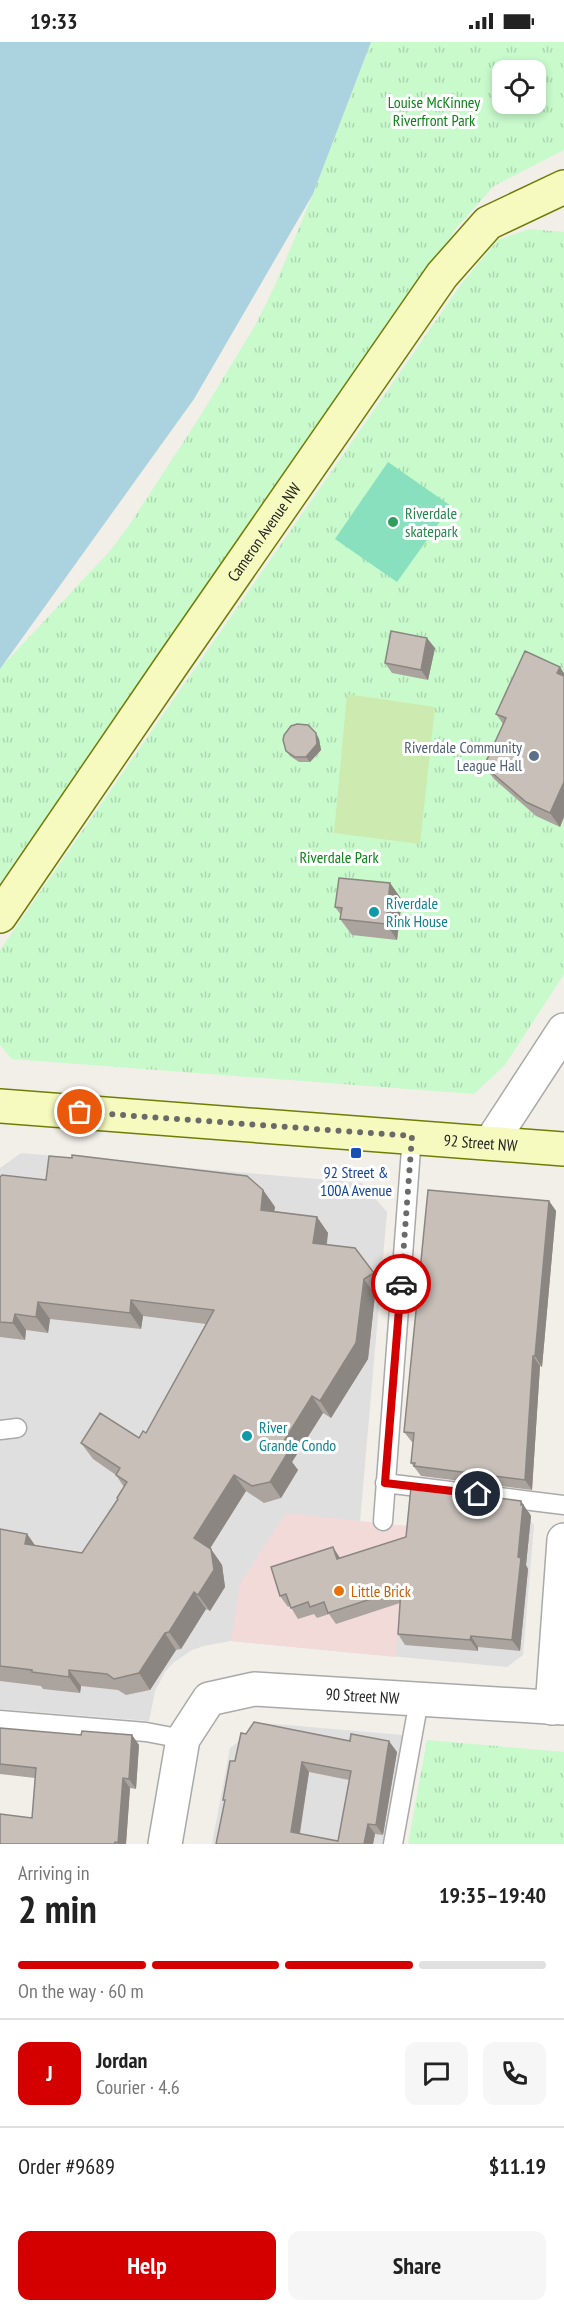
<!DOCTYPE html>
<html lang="en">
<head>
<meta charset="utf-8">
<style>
	:root { --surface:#fff; --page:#f6f6f6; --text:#222; --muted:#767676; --line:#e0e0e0; --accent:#d40000 }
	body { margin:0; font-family:"PT Sans Narrow",sans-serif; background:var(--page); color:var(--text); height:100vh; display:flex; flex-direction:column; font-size:22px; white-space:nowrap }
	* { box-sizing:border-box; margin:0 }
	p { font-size:20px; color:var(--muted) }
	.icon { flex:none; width:33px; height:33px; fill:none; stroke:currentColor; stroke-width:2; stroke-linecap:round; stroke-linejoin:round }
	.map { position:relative; height:1802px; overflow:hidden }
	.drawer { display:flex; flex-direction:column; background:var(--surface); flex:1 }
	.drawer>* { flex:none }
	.fabs { position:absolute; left:492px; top:18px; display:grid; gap:12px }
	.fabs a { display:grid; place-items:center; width:54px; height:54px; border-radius:12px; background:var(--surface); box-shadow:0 3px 9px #0003; font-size:30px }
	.pin { position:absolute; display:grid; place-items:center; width:51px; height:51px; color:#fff; margin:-26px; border:3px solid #fff; border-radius:50%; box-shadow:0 2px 6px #0007 }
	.courier { position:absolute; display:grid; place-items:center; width:60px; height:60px; margin:-30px; border:4px solid #d40000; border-radius:50%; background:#fff; color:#222; box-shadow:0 2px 8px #0007 }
	.headline em { font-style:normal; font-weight:700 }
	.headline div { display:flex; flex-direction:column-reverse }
	.headline { display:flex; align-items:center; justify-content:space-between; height:102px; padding:0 18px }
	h1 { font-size:39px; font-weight:700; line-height:45px }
	.bar { display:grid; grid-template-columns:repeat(4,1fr); gap:9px 6px; align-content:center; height:72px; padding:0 18px }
	.bar i { height:8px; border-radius:4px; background:var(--line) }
	.bar .on { background:var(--accent) }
	.bar p { grid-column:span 4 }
	.line { display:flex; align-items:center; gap:15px; padding:0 18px; border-top:2px solid var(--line) }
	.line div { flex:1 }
	.round { display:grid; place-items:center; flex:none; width:63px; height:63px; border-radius:12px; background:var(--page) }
	.primary-button { display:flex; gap:12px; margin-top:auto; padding:12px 18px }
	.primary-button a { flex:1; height:69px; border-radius:12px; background:var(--accent); color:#fff; font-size:24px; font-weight:700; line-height:69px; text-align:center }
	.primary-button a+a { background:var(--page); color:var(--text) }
	.status { display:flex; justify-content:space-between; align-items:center; height:42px; padding:0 30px; background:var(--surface); direction:ltr }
	.status svg { height:16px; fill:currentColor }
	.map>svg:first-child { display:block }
	.residential { fill:#e0dfdf }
	.commercial { fill:#f2dad9 }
	.park { fill:url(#park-tufts); fill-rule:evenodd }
	.garden { fill:#cdebb0 }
	.pitch { fill:#88e0be }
	.water { fill:#aad3df }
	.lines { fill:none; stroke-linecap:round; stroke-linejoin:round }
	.lane-casing { stroke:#a9a9a9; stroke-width:21 }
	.street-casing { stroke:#a9a9a9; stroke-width:36 }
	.secondary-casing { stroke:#707d05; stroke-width:36 }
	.lane { stroke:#fff; stroke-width:18 }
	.street { stroke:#fff; stroke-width:33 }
	.secondary { stroke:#f7fabf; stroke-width:33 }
	.wall { fill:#aba49e; fill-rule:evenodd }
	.shaded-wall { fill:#8b8681 }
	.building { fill:#c7bfb8; stroke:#8b8681; stroke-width:1.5; fill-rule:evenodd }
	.done { stroke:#6b6a68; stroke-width:6; stroke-dasharray:0 10.8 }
	.route { stroke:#d40000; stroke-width:8 }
	.leisure-dot { fill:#2e9e5b; stroke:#fff; stroke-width:2 }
	.service-dot { fill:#5c6f8a; stroke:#fff; stroke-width:2 }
	.culture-dot { fill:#0f9aa8; stroke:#fff; stroke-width:2 }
	.transit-dot { fill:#1a4fb4; stroke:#fff; stroke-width:2 }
	.food-dot { fill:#e8710a; stroke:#fff; stroke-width:2 }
	.labels { text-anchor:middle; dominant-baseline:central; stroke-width:6; stroke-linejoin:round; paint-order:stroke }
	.park-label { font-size:16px; fill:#0c8416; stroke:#fff }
	.leisure-label { font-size:16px; fill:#27864d; stroke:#fff; text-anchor:start }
	.street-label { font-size:16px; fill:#222; stroke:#fff }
	.service-label { font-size:16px; fill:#4e5e75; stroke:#fff; text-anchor:end }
	.culture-label { font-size:16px; fill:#0d838f; stroke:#fff; text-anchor:start }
	.transit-label { font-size:16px; fill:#164399; stroke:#fff }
	.food-label { font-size:16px; fill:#c56008; stroke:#fff; text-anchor:start }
</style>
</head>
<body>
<div class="status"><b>19:33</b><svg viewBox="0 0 49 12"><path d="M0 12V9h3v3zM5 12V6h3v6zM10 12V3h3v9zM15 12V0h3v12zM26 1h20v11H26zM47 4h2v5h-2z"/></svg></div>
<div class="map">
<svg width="564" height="1802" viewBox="0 0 564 1802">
	<defs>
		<pattern id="park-tufts" width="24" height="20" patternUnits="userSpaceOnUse" patternTransform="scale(1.5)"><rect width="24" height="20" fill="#c8facc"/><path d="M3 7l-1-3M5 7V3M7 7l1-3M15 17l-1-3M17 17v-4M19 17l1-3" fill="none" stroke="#acd6af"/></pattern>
	</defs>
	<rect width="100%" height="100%" fill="#f2efe9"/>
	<path class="residential" d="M21,1111L362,1141L387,1170L360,1480L407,1484L409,1458L521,1468L534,1483L523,1613L507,1625L231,1599L204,1604L192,1608L173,1621L165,1630L155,1649L149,1679L0,1667V1126Z
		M263,1681L403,1693L383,1802H212L230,1706Z"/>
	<path class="commercial" d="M286,1471L407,1484L395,1615L231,1599L240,1542Z"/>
	<path class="park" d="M371,0H564V108L494,144L458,184L0,841V626L109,510L128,485L199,376L256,282L276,241L313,152ZM502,28H536V62H502Z
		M529,187L564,190V932L505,1023L474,1052L12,1017L0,1003V908L462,241L498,198Z
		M427,1698L564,1710V1802H408Z"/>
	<path class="garden" d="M347,652L435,665L420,802L334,791Z"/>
	<path class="pitch" d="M388,420L451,464L397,540L335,497Z"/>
	<path class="water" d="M0,0H371L313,152L194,357L0,627Z"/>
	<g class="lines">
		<g class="lane-casing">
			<path id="lane" d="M0,1388L17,1386
				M385,1441L564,1463
				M383,1479L412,1094
				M0,1678L146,1690L183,1697
				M393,1802L419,1658"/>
		</g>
		<g class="street-casing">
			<g id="street">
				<path d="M491,1100L564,988"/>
				<path d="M552,1666L564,1498"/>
				<path id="s1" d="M165,1802L183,1697L209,1657L254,1647L564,1666"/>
			</g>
		</g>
		<g class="secondary-casing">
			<g id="secondary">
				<path id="s2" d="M0,874L171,624L442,233L488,181L564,145"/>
				<path id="s3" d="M0,1064L564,1107"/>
			</g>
		</g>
		<use href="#lane" class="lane"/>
		<use href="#street" class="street"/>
		<use href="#secondary" class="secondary"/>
	</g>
	<path class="wall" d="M435,606L428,638L392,631L385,621Z
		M564,631V775L560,785L536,774L494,737L484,724L503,682L496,672Z
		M316,691L319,697L321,708L310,720H299L290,714L286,709Z
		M390,841L402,858L397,898L352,893L340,877L341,873L335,865Z
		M0,1135L46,1138L263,1148L275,1165L274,1169L317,1175L328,1191L327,1203L374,1231L386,1247L375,1253L368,1317L331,1376L323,1371L292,1420L298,1428L281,1456L264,1461L246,1449L210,1506L222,1523L225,1545L210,1569L206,1567L181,1607L176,1608L150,1648L126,1653L118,1648L81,1644L80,1651L43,1647L41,1644L0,1639V1487L27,1492L35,1503L82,1511L118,1458L117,1456L124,1445L116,1433L93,1417L81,1401L139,1396L146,1391L206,1282L143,1274L141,1287L50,1277L48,1291L26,1288L25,1298L0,1295Z
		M549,1159L556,1169L542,1325L540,1324L532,1448L421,1434L411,1421L413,1400H412L404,1390Z
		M529,1470L531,1474L526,1523L528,1527L520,1609L478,1605V1609L405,1603L398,1592L400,1561L336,1582L329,1572L317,1576L314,1572L298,1577L290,1564L288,1565L280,1554L340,1516Z
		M0,1686L81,1693H132L139,1703L136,1747L130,1746L126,1802H0L32,1776L35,1736L0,1732Z
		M397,1710L383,1793L375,1792L373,1802H216L225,1760L223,1758L235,1719ZM309,1730L349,1738L338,1799L300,1792Z"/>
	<path class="shaded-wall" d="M427,596L435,606L428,638L421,628Z
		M560,625L564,631V641L557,631Z
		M316,691L319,697L321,708L310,720L306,715Z
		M564,740V775L560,785L550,771Z
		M390,841L402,858L397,898L386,882Z
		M263,1148L275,1165L272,1184L261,1168Z
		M549,1159L556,1169L542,1325L535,1314Z
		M317,1175L328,1191L324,1217L313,1201Z
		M364,1237L375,1253L368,1317L331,1376L320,1359Z
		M131,1258L143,1274L141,1287L130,1271Z
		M38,1260L50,1277L48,1291L36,1275Z
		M15,1272L26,1288L25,1298L13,1281Z
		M533,1314L540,1324L532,1448L525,1438Z
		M312,1354L323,1371L292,1420L298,1428L281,1456L270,1440L279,1407Z
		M234,1433L246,1449L206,1513L194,1496Z
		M521,1459L531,1474L526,1523L528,1527L520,1609L512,1598Z
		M27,1492L38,1508L25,1502Z
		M333,1505L340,1516L344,1528L337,1517Z
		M211,1507L222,1523L225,1545L210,1569L198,1553Z
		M194,1550L206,1567L181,1607L169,1590Z
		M165,1591L176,1608L150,1648L139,1631Z
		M471,1594L478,1605V1609L470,1598Z
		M69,1628L81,1644L80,1651L69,1635Z
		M132,1693L139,1703L136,1747L129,1737Z
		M389,1699L397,1710L383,1793L376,1783Z
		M302,1720L309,1730L298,1801L291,1790Z
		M123,1736L130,1746L126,1802H119L118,1801Z
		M368,1782L375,1792L373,1802H364Z"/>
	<path class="building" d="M391,589L427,596L421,628L385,621Z
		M525,609L560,625L557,631L564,634V740L550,771L526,760L484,724L506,676L496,672Z
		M297,682L308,683L316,691L317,702L306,715H295L286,709L283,698L284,693L291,684Z
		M339,836L390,841L386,882L340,877L342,866L335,865Z
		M72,1113L247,1134L263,1148L261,1168L317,1175L313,1201L355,1206L374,1231L364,1237L356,1301L320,1359L312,1354L279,1407L287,1412L270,1440L252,1444L234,1433L194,1496L211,1507L214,1528L198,1553L194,1550L169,1590L165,1591L139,1631L114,1637L107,1632L69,1628V1635L32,1630V1628L0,1624V1487L27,1492L25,1502L82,1511L118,1457L117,1456L127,1440L116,1433L120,1426L81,1401L100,1371L139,1396L143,1389L146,1391L214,1268L131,1258L130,1271L38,1260L36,1275L15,1272L13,1281L0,1280V1135L2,1133L46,1138L49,1114L72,1116Z
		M428,1148L549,1159L535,1314H533L525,1438L414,1424L415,1421H411L414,1391L404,1390Z
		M411,1445L521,1459V1463H523L518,1515L521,1516L512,1598L471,1594L470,1598L398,1592L401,1547L328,1571L324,1560L310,1565L308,1560L291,1566L286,1552L280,1554L271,1525L333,1505L337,1517L406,1495Z
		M254,1680L350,1699L351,1692L389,1699L376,1783L368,1782L364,1802H216L225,1758H223L230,1719H235L241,1691L246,1692ZM302,1720L351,1729L338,1799L291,1790Z
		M0,1686L81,1693L82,1689L132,1693L129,1737L123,1736L118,1801L115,1800V1802H0V1772L32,1776L36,1726L0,1722Z"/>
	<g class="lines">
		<path class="done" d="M80,1070L412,1094L401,1242"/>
		<path class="route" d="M401,1242L385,1441L478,1452"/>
	</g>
	<circle class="leisure-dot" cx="393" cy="480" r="6"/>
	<circle class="service-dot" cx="534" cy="714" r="6"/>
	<g class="culture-dot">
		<circle cx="374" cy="870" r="6"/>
		<circle cx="247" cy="1394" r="6"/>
	</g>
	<rect class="transit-dot" x="350" y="1105" width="12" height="12" rx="3"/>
	<circle class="food-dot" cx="339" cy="1549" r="6"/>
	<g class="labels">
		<g class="park-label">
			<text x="434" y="60">Louise McKinney<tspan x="434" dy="18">Riverfront Park</tspan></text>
			<text x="339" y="815">Riverdale Park</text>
		</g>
		<g class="leisure-label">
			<text x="405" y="471">Riverdale<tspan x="405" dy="18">skatepark</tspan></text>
		</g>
		<g class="street-label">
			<text stroke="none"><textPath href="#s2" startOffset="466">Cameron Avenue NW</textPath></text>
			<text stroke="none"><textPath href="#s3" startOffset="482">92 Street NW</textPath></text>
			<text stroke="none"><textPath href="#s1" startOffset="309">90 Street NW</textPath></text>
		</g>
		<g class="service-label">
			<text x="522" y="705">Riverdale Community<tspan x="522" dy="18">League Hall</tspan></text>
		</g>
		<g class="culture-label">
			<text x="386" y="861">Riverdale<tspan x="386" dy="18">Rink House</tspan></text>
			<text x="259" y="1385">River<tspan x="259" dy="18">Grande Condo</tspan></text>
		</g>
		<g class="transit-label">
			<text x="356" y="1130">92 Street &amp;<tspan x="356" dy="18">100A Avenue</tspan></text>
		</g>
		<g class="food-label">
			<text x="351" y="1549">Little Brick</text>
		</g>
	</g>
</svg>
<div class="fabs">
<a><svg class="icon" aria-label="locate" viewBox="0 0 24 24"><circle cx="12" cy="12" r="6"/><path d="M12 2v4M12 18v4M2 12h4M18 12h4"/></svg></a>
</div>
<div class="pin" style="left:80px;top:1070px;background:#ea580c"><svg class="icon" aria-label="bag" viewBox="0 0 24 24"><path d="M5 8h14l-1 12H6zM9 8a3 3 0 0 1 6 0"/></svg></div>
<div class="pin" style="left:478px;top:1452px;background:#1f2937"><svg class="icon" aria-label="home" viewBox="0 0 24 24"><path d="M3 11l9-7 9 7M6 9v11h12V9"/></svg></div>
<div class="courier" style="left:401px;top:1242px"><svg class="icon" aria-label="car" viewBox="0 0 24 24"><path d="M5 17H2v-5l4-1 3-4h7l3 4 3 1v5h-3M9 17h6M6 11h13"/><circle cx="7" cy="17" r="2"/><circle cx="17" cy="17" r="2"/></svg></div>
</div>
<section class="drawer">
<div class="headline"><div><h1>2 min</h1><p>Arriving in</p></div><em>19:35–19:40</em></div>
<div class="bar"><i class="on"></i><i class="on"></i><i class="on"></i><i></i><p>On the way · 60 m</p></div>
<div class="line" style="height:108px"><b class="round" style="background:var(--accent);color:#fff">J</b><div><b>Jordan</b><p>Courier · 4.6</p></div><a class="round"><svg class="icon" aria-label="chat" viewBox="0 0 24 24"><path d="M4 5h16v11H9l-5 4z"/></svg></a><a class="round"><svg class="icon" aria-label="phone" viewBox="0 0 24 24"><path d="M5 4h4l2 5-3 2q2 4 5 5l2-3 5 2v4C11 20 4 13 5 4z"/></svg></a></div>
<div class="line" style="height:78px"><div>Order #9689</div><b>$11.19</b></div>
<div class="primary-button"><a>Help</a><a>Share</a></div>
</section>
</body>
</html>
